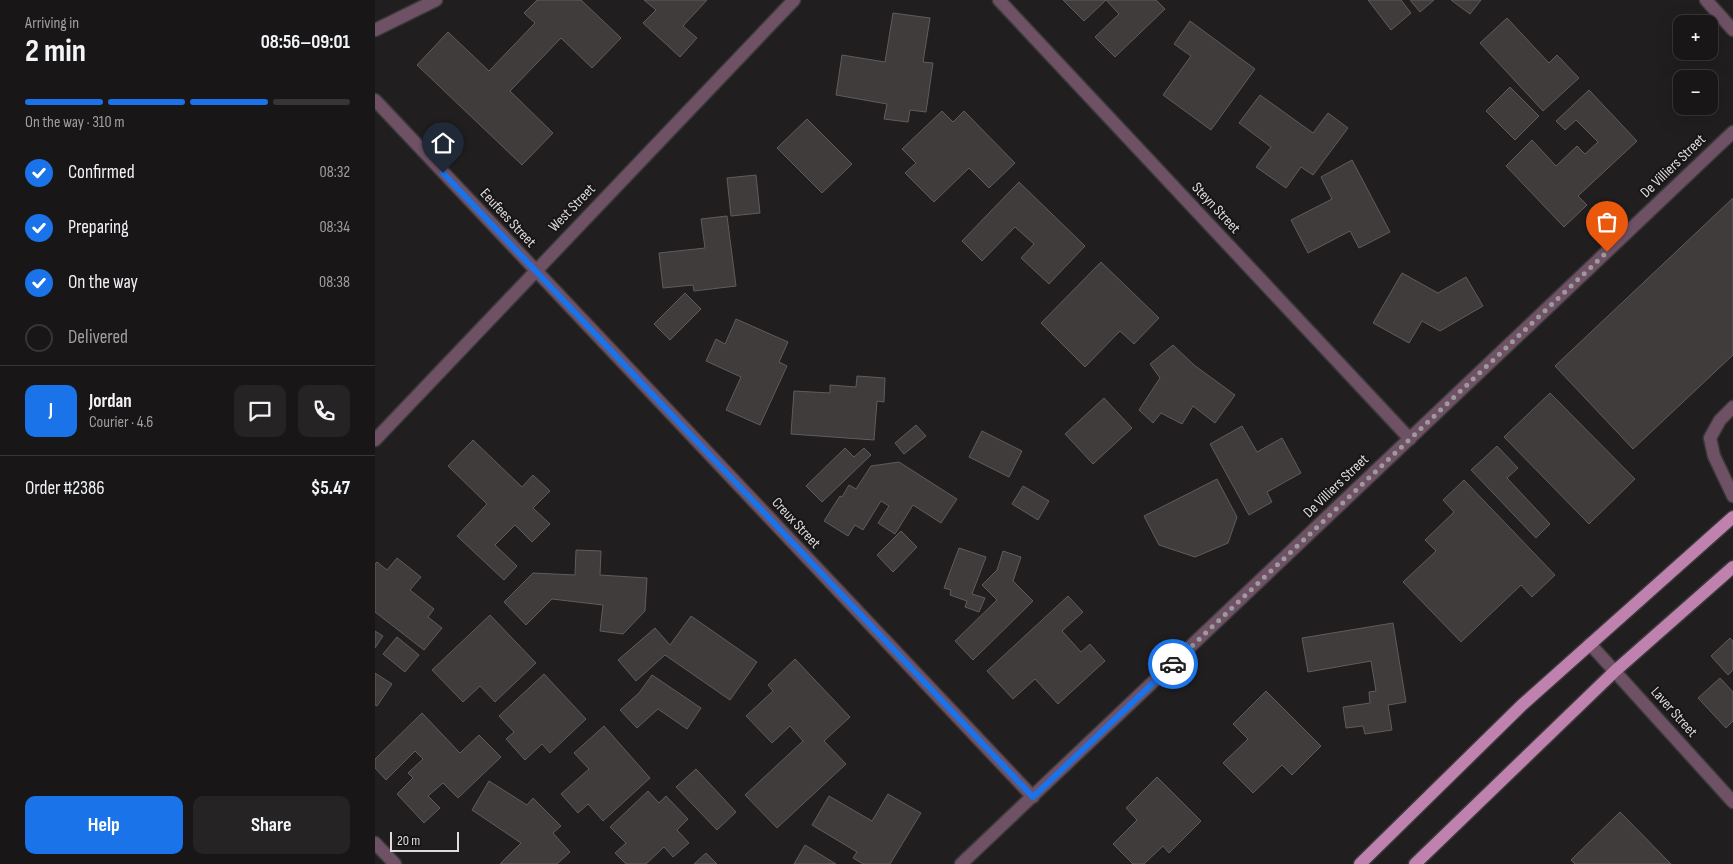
<!DOCTYPE html>
<html lang="en">
<head>
<meta charset="utf-8">
<style>
	:root { --surface:#191617; --page:#262324; --text:#f1f3f6; --muted:#9f9fa1; --line:#373536; --accent:#1a73e8 }
	body { margin:0; font-family:"Sofia Sans Condensed",sans-serif; background:var(--page); color:var(--text); height:100vh; display:flex; flex-direction:column; font-size:19px; white-space:nowrap }
	* { box-sizing:border-box; margin:0 }
	p { font-size:16px; color:var(--muted) }
	.icon { flex:none; width:28px; height:28px; fill:none; stroke:currentColor; stroke-width:2; stroke-linecap:round; stroke-linejoin:round }
	.map { position:relative; flex:1; overflow:hidden }
	.panel { display:flex; flex-direction:column; background:var(--surface); width:375px }
	.panel>* { flex:none }
	.buttons { position:absolute; left:1298px; top:15px; display:grid; gap:10px }
	.buttons a { display:grid; place-items:center; width:45px; height:45px; border-radius:10px; background:var(--surface); box-shadow:0 5px 20px #0002,0 0 0 1px var(--line); font-size:25px }
	.scale { position:absolute; left:15px; bottom:12px; width:69px; box-sizing:border-box; padding-left:5px; border:2px solid #dedcdc; border-top:0; font-size:14px; line-height:18px; white-space:nowrap; color:#dedcdc; -webkit-text-stroke:4px #181516; paint-order:stroke }
	.pin { position:absolute; display:grid; place-items:center; width:42px; height:42px; color:#fff; margin:-51px -21px; border-radius:50% 50% 50% 0; rotate:-45deg; box-shadow:0 0 5px #0007 }
	.pin .icon { rotate:45deg }
	.courier { position:absolute; display:grid; place-items:center; width:50px; height:50px; margin:-25px; border:4px solid #1a73e8; border-radius:50%; background:#fff; color:#222; box-shadow:0 1px 6px #0007 }
	.head em { font-style:normal; font-weight:700 }
	.head div { display:flex; flex-direction:column-reverse }
	.head { display:flex; align-items:center; justify-content:space-between; height:85px; padding:0 25px }
	h1 { font-size:32px; font-weight:700; line-height:38px }
	.bar { display:grid; grid-template-columns:repeat(4,1fr); gap:8px 5px; align-content:center; height:60px; padding:0 25px }
	.bar i { height:6px; border-radius:4px; background:var(--line) }
	.bar .selected { background:var(--accent) }
	.bar p { grid-column:span 4 }
	.line { display:flex; align-items:center; gap:12px; padding:0 25px; border-top:1px solid var(--line) }
	.line div { flex:1 }
	.round { display:grid; place-items:center; flex:none; width:52px; height:52px; border-radius:10px; background:var(--page) }
	ol { padding:0 25px; list-style:none }
	li { display:flex; align-items:center; gap:15px; height:55px }
	li p { margin-inline-start:auto }
	li .icon { padding:5px; border-radius:50%; background:var(--accent); color:#fff; stroke-width:4 }
	li:last-child { color:var(--muted) }
	li i { width:28px; height:28px; border:2px solid var(--line); border-radius:50% }
	.button { display:flex; gap:10px; margin-top:auto; padding:10px 25px }
	.button a { flex:1; height:58px; border-radius:10px; background:var(--accent); color:#fff; font-size:20px; font-weight:700; line-height:58px; text-align:center }
	.button a+a { background:var(--page); color:var(--text) }
	main { display:flex; flex:1; min-height:0 }
	.map>svg:first-child { display:block }
	.building { fill:#3f3c3b; stroke:#605c5b }
	.lines { fill:none; stroke-linecap:round; stroke-linejoin:round }
	.minor-casing { stroke:#3b3939; stroke-width:15 }
	.major-casing { stroke:#3b3939; stroke-width:15 }
	.minor { stroke:#6f5166; stroke-width:12 }
	.major { stroke:#bf81ae; stroke-width:12 }
	.done { stroke:#9c9a9a; stroke-width:5; stroke-dasharray:0 9 }
	.route { stroke:#1a73e8; stroke-width:6 }
	.labels { text-anchor:middle; dominant-baseline:central; stroke-width:4; stroke-linejoin:round; paint-order:stroke }
	.street-label { font-size:15px; fill:#dedcdc; stroke:#181516 }
</style>
</head>
<body>
<main>
<section class="panel">
<div class="head"><div><h1>2 min</h1><p>Arriving in</p></div><em>08:56–09:01</em></div>
<div class="bar"><i class="selected"></i><i class="selected"></i><i class="selected"></i><i></i><p>On the way · 310 m</p></div>
<ol>
<li><svg class="icon" aria-label="check" viewBox="0 0 24 24"><path d="M5 12l5 5 9-10"/></svg>Confirmed<p>08:32</p></li>
<li><svg class="icon" aria-label="check" viewBox="0 0 24 24"><path d="M5 12l5 5 9-10"/></svg>Preparing<p>08:34</p></li>
<li><svg class="icon" aria-label="check" viewBox="0 0 24 24"><path d="M5 12l5 5 9-10"/></svg>On the way<p>08:38</p></li>
<li><i></i>Delivered</li>
</ol>
<div class="line" style="height:90px"><b class="round" style="background:var(--accent);color:#fff">J</b><div><b>Jordan</b><p>Courier · 4.6</p></div><a class="round"><svg class="icon" aria-label="chat" viewBox="0 0 24 24"><path d="M4 5h16v11H9l-5 4z"/></svg></a><a class="round"><svg class="icon" aria-label="phone" viewBox="0 0 24 24"><path d="M5 4h4l2 5-3 2q2 4 5 5l2-3 5 2v4C11 20 4 13 5 4z"/></svg></a></div>
<div class="line" style="height:65px"><div>Order #2386</div><b>$5.47</b></div>
<div class="button"><a>Help</a><a>Share</a></div>
</section>
<div class="map">
<svg width="1358" height="864" viewBox="0 0 1358 864">
	<rect width="100%" height="100%" fill="#211e1f"/>
	<path class="building" d="M162,0H206L246,38L217,68L186,38L135,91L178,133L147,165L42,65L73,32L114,71L160,23L149,13Z
		M269,0H332L308,26L322,38L305,57L268,23L281,10Z
		M688,0H781L790,9L740,57L720,37L744,14L731,0L709,21Z
		M993,0H1026L1036,13L1016,30Z
		M1035,0H1059L1045,12Z
		M1076,0H1106L1095,14Z
		M518,13L555,18L548,62L558,63L551,112L535,110L533,122L509,119L512,104L461,95L467,55L510,62Z
		M1132,18L1174,63L1182,55L1204,78L1168,111L1105,43Z
		M815,21L880,69L836,130L788,95L816,56L799,44Z
		M1135,87L1164,116L1140,140L1111,111Z
		M1214,90L1262,141L1203,196L1212,205L1189,227L1131,166L1157,140L1181,166L1202,146L1210,154L1223,142L1201,120L1190,130L1181,121Z
		M885,95L938,133L953,113L973,128L938,175L926,167L911,188L881,167L896,147L864,123Z
		M567,111L578,122L589,111L640,163L614,188L594,168L559,202L530,173L541,163L527,149Z
		M432,119L477,164L447,193L402,148Z
		M977,160L1015,232L984,248L975,231L933,253L916,220L957,199L946,177Z
		M381,175L385,213L356,216L352,178Z
		M644,182L710,246L674,284L646,258L659,244L640,227L607,261L587,241Z
		M1358,198V355L1258,449L1180,366Z
		M352,216L361,286L319,291L318,285L288,288L284,253L330,248L326,219Z
		M726,262L784,318L759,344L745,331L710,367L666,323Z
		M1027,273L1063,293L1091,277L1108,306L1065,331L1047,321L1034,343L998,323Z
		M310,293L326,309L295,340L279,324Z
		M361,319L413,342L404,362L412,366L385,425L351,410L366,377L331,361L341,339L350,344Z
		M798,345L819,365L860,395L840,423L818,406L807,424L786,413L778,423L764,410L785,378L775,364Z
		M482,376L510,378L509,402L502,401L499,440L416,434L419,391L455,393V385L481,387Z
		M1175,393L1260,479L1214,524L1129,437Z
		M729,398L757,428L718,464L690,434Z
		M541,425L551,436L529,454L520,443Z
		M867,426L882,452L907,438L926,473L892,492L897,502L874,515L835,444Z
		M607,431L647,451L634,477L594,457Z
		M98,440L147,487L158,475L175,491L158,508L175,524L157,542L140,525L120,545L142,566L129,580L82,536L112,504L73,466Z
		M1122,446L1143,468L1132,478L1175,524L1161,538L1096,470Z
		M470,448L479,457L489,448L496,455L447,502L431,486Z
		M524,462L582,499L566,523L538,505L520,534L503,523L514,506L506,501L488,530L480,525L473,536L449,521L465,496L467,497L474,485L481,489L496,466Z
		M842,479L862,517L853,543L820,557L784,545L769,516Z
		M1089,480L1180,575L1157,597L1146,585L1086,642L1028,582L1061,551L1050,540L1079,512L1068,500Z
		M648,486L674,501L663,520L637,504Z
		M526,531L542,547L518,572L502,555Z
		M584,548L611,557L597,594L610,598L604,612L590,607L592,601L575,595L576,590L569,588Z
		M201,550L226,551L225,575L272,578L270,611L248,634L225,631L228,605L177,599L151,625L129,602L158,573L200,575Z
		M628,551L646,557L638,581L658,601L598,660L580,641L622,600L607,585L622,570Z
		M22,558L46,577L35,590L59,609L53,617L67,628L49,650L0,612V564L2,562L12,570Z
		M693,596L708,612L687,631L706,652L715,644L730,661L683,704L660,679L638,699L612,671Z
		M115,615L161,663L120,702L105,686L88,702L57,670Z
		M316,616L382,662L355,700L290,655L261,681L243,660L280,628L295,645Z
		M1018,623L1031,702L1013,705L1017,730L990,734L988,726L971,728L968,707L995,703L994,692L1001,691L996,661L933,672L927,638Z
		M0,631L8,636L0,648Z
		M22,637L44,655L30,672L8,654Z
		M1355,638L1358,641V670L1353,675L1336,656Z
		M420,659L475,717L449,741L471,764L402,828L370,795L428,741L415,726L397,743L371,716L398,691L393,685Z
		M0,673L17,684L2,706L0,705Z
		M169,674L211,719L175,753L167,744L150,760L131,739L139,732L124,716Z
		M277,675L326,708L312,729L283,709L262,728L245,710L264,693Z
		M1345,678L1358,692V721L1351,728L1323,698Z
		M891,691L946,746L917,775L907,765L878,793L848,763L873,739L858,724Z
		M47,713L85,753L104,735L126,757L83,798L68,783L53,796L65,808L49,823L22,794L38,778L33,773L48,759L40,751L11,780L0,768V759Z
		M229,726L275,778L228,821L213,804L203,813L186,794L214,769L199,753Z
		M321,769L361,812L342,830L301,787Z
		M782,777L826,821L794,853L788,846L769,864H758L738,844L762,820L751,808Z
		M114,781L152,805L158,798L186,826L178,833L195,852L182,864H125L146,843L97,810Z
		M273,791L284,803L291,796L313,819L302,830L314,843L298,857L289,847L271,864H251L240,853L251,843L235,827Z
		M513,794L546,813L515,864H488L478,858L482,852L437,825L454,796L497,821Z
		M1245,812L1296,864H1200L1196,860Z
		M430,845L461,864H419Z
		M331,853L342,864H319Z"/>
	<g class="lines">
		<g class="minor-casing">
			<path id="minor" d="M624,0L1035,439
				M1331,0L1358,30
				M0,30L61,0
				M0,100L658,797
				M1358,407L1345,420L1335,438L1339,456L1358,496
				M0,440L419,0
				M1215,644L1358,802
				M0,843L20,864
				M586,864L1358,132"/>
		</g>
		<g class="major-casing">
			<path id="major" d="M985,864L1147,705L1358,517
				M1040,864L1240,671L1358,567"/>
		</g>
		<use href="#minor" class="minor"/>
		<use href="#major" class="major"/>
	</g>
	<g class="lines">
		<path class="done" d="M798,664L1232,252"/>
		<path class="route" d="M68,173L658,797L798,664"/>
	</g>
	<g class="labels">
		<g class="street-label">
			<text transform="translate(1298 166) rotate(-44)">De Villiers Street</text>
			<text transform="translate(197 208) rotate(-46)">West Street</text>
			<text transform="translate(841 208) rotate(47)">Steyn Street</text>
			<text transform="translate(133 218) rotate(47)">Eeufees Street</text>
			<text transform="translate(961 486) rotate(-44)">De Villiers Street</text>
			<text transform="translate(421 523) rotate(47)">Creux Street</text>
			<text transform="translate(1299 712) rotate(48)">Laver Street</text>
		</g>
	</g>
</svg>
<div class="buttons">
<a>+</a>
<a>−</a>
</div>
<div class="scale">20 m</div>
<div class="pin" style="left:1232px;top:252px;background:#ea580c"><svg class="icon" aria-label="bag" viewBox="0 0 24 24"><path d="M5 8h14l-1 12H6zM9 8a3 3 0 0 1 6 0"/></svg></div>
<div class="pin" style="left:68px;top:173px;background:#1f2937"><svg class="icon" aria-label="home" viewBox="0 0 24 24"><path d="M3 11l9-7 9 7M6 9v11h12V9"/></svg></div>
<div class="courier" style="left:798px;top:664px"><svg class="icon" aria-label="car" viewBox="0 0 24 24"><path d="M5 17H2v-5l4-1 3-4h7l3 4 3 1v5h-3M9 17h6M6 11h13"/><circle cx="7" cy="17" r="2"/><circle cx="17" cy="17" r="2"/></svg></div>
</div>
</main>
</body>
</html>
